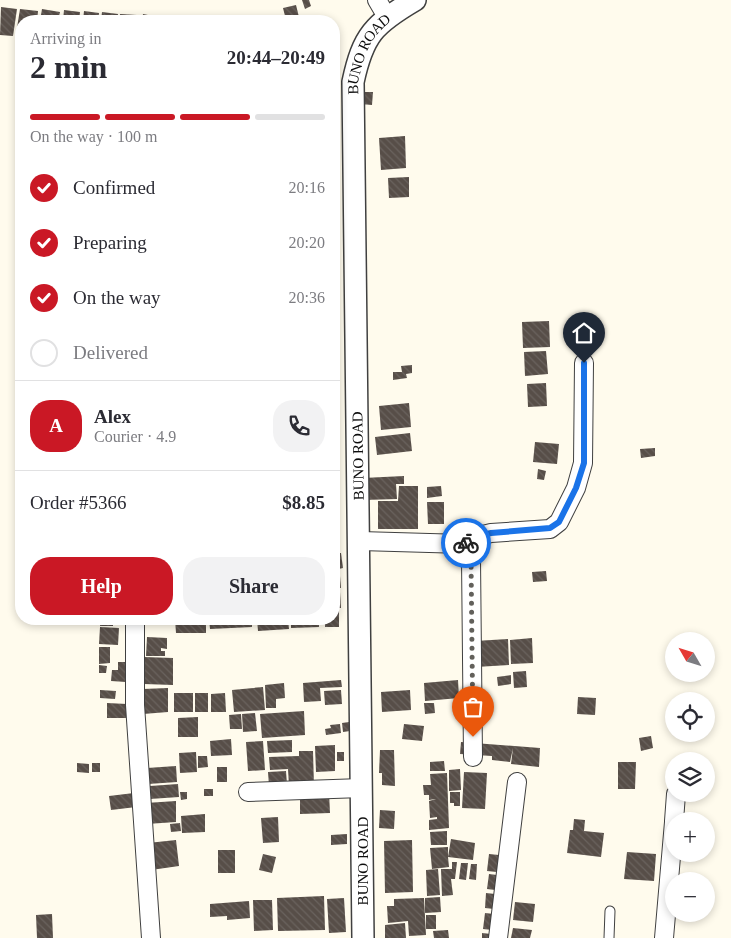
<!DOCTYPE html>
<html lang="en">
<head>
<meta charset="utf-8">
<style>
	:root { --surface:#fff; --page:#f2f2f3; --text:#2b2b33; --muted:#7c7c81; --line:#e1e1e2; --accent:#ca1825 }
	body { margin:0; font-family:Georgia,serif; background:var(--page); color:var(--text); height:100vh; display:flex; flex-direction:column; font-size:19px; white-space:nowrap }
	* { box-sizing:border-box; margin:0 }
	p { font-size:16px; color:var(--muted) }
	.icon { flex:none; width:28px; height:28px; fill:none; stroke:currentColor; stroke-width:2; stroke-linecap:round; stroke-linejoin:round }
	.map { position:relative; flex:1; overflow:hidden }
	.details { position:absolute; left:15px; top:15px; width:325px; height:610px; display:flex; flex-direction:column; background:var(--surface); border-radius:20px; box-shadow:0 2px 8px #0003 }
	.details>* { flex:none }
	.needle { width:32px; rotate:309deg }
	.fabs { position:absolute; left:665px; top:632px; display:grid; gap:10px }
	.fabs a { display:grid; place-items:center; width:50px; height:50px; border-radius:50%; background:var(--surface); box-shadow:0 2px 8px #0003; font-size:25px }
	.pin { position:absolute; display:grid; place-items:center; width:42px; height:42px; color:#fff; margin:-51px -21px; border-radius:50% 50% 50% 0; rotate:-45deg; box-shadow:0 0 5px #0007 }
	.pin .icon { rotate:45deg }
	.courier { position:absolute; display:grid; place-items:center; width:50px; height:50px; margin:-25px; border:4px solid #1a73e8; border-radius:50%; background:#fff; color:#222; box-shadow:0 1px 6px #0007 }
	.overview em { font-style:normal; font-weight:700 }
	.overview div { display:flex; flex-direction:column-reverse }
	.overview { display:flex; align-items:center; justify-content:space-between; height:85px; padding:0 15px }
	h1 { font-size:32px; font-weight:700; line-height:38px }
	.bar { display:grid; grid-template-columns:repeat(4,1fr); gap:8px 5px; align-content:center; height:60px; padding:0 15px }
	.bar i { height:6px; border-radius:4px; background:var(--line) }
	.bar .active { background:var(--accent) }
	.bar p { grid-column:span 4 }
	.line { display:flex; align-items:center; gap:12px; padding:0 15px; border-top:1px solid var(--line) }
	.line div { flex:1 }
	.round { display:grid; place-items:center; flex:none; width:52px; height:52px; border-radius:20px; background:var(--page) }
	ol { padding:0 15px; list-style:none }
	li { display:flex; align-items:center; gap:15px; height:55px }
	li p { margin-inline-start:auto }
	li .icon { padding:5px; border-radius:50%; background:var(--accent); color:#fff; stroke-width:4 }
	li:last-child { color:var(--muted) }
	li i { width:28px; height:28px; border:2px solid var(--line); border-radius:50% }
	.primary-button { display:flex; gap:10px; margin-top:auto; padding:10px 15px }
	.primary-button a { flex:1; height:58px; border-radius:20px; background:var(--accent); color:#fff; font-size:20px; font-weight:700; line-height:58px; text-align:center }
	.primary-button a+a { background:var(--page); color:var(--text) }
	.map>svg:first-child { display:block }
	.building { fill:url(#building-back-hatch) }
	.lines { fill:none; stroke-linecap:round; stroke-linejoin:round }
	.service-casing { stroke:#404040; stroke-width:11 }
	.minor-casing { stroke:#404040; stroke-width:20 }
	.tertiary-casing { stroke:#404040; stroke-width:24 }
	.service { stroke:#fff; stroke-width:9 }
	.minor { stroke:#fff; stroke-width:18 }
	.tertiary { stroke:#fff; stroke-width:21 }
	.done { stroke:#62605b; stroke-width:5; stroke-dasharray:0 9 }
	.route { stroke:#1a73e8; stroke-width:6 }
	.labels { text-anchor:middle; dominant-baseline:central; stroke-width:5; stroke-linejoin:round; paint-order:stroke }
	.street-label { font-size:15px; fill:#0d0d0d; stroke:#fff }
</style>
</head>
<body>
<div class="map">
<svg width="731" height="938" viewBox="0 0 731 938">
	<defs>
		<pattern id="building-back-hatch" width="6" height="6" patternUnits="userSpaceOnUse" patternTransform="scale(1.25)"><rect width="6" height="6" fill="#574e48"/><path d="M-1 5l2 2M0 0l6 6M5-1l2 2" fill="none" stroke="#6a635e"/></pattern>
	</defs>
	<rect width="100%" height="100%" fill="#fffbed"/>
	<path class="building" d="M302,0H309L311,6L305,9Z
		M296,5L299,17L286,20L283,8Z
		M1,7L17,9L13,36L0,35Z
		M20,9L38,11L37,21H21V35L16,34Z
		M42,9L60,12L58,21H40Z
		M64,10L80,12L79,21H63Z
		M84,11L99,13L98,21H83Z
		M102,12L118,14L117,21H101Z
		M120,14L137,15V21H120Z
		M143,14L158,17V21H142Z
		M160,15L178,16V21H160Z
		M183,15L213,16V21H182Z
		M218,19L236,20V21H218Z
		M360,92H373L372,105L360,104Z
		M405,136L406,168L381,170L379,138Z
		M409,177V197L389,198L388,178Z
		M549,321L550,347L523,348L522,322Z
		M546,351L548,374L525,376L524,352Z
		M412,365V373L406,374L407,378L393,380V372H402L401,366Z
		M546,383L547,406L528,407L527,384Z
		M409,403L411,427L381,430L379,406Z
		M410,433L412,451L377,455L375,437Z
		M535,442L559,444L557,464L533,462Z
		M655,448V456L641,458L640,449Z
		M538,469L546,471L544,480L537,479Z
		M404,476V484H396L397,499L364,500L363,478Z
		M399,486H418V529H378V501H398Z
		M441,486L442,496L427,498V487Z
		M334,488H336L337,516L334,517Z
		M427,502H444V524H428Z
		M334,553H341L343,568L334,570Z
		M546,571L547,581L533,582L532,572Z
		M334,576H340L341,588H334Z
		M334,592H340L341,608H334Z
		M334,611H339V627H325V619H334Z
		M100,619H113V626H100Z
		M175,619H206V633H176Z
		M209,619H252V627L210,629Z
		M257,619H288L289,629L258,631Z
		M291,619H319V627L291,628Z
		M100,627L119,628L118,645L99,644Z
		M147,637L167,638V649L161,648V651H165V656H146Z
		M532,638L533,663L511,664L510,640Z
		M508,639L509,665L476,667L475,641Z
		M99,647H110V663L99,664Z
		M144,657L173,658V685L144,684Z
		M118,662H127L126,682L111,681L112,670H118Z
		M99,665L107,666L106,673H99Z
		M526,671L527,687L514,688L513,672Z
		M511,675V684L498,686L497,677Z
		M341,680L342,687L320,688L321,701L304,702L303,683Z
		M458,680L459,698L425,701L424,683Z
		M284,683L285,698L276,699V708H266L265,685Z
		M263,687L265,710L234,712L232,690Z
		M168,688V712L143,714V689Z
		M100,690L116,691L115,699L100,698Z
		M341,690L342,704L325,705L324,691Z
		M410,690L411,710L382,712L381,692Z
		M174,693H193V712H174Z
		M195,693H208V712H195Z
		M225,693L226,712H211V694Z
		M578,697L596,698L595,715L577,714Z
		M107,703L127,704L126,718H107Z
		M424,703H434L435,713L425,714Z
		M304,711L305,735L262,738L260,714Z
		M255,713L257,731L243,732L242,714Z
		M241,714L242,729H230L229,715Z
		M198,717V737H178V718Z
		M349,722L350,731L343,732L342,723Z
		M340,724L341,733L326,735L325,729L331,728L330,725Z
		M404,724L424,726L422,741L402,739Z
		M651,736L653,748L641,751L639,738Z
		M231,739L232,755L211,756L210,741Z
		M292,740V752L268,753L267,741Z
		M263,741L265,770L248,771L246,742Z
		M461,742L540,748L539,767L511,764L513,748L510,762L492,760V756L460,754Z
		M335,745V771L316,772L315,746Z
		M380,750H394L395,786L382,785V773H379Z
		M299,751H313L314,786H289L288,769L270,770L269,757L299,756Z
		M196,752L197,772L180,773L179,753Z
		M337,752H344V761H337Z
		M198,756H207L208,767L198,768Z
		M444,761L445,771H430V762Z
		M618,762H636L635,789H618Z
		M77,763L89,764V773L77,772Z
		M92,763H100V772H92Z
		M176,766L177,782L148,784L147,768Z
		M217,767H227V782H217Z
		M460,769L461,790L449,791V770Z
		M286,771L287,785L269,786L268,772Z
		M464,772L487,773L485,809L462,808Z
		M447,773L449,828L429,830V820L437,819V817L430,818L429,801L436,799L429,800V795H424L423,785H431L430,774Z
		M178,784L179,797L150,799V786Z
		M204,789H213V796H204Z
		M180,792H187V799L181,800Z
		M329,792L330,813L300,814V793Z
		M450,792H460V806H454V803H450Z
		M134,793L136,807L111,810L109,796Z
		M176,801V822L147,824L146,803Z
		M380,810L395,811L394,829L379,828Z
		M205,814V832L182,833L181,816Z
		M278,817L279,842L263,843L261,818Z
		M574,819L585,820L584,831L604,833L601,857L567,853L570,830H573Z
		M180,823L181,831L171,832L170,824Z
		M447,831V845H431L430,832Z
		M347,834V844L331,845V835Z
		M451,839L475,843L473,860L448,857L449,867L432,869L430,848L448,847V857Z
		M176,840L179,866L151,870L148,843Z
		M412,840L413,892L385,893L384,841Z
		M218,850H235V873H218Z
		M627,852L656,854L654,881L624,879Z
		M263,854L276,857L272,873L259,870Z
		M489,854L499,855L497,872L487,871Z
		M452,862H457L455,879H451L453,895L442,896L441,869H452Z
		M461,863H468L466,880L459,879Z
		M471,864H477L476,880L469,879Z
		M438,869L440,895L427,896L426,870Z
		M489,874L497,875L495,890L487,889Z
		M706,881H709L707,893H706Z
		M486,893L495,894L494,909L485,908Z
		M324,896L325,930L278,931L277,898Z
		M440,897L441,912L425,913V898Z
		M344,898L346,932L329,933L327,899Z
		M424,898L426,935L409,936L408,921L388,923L387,906H394V899Z
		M253,900H272L273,930L254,931Z
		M249,901L250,918L227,920V916L210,917V904Z
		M515,902L535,904L533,922L513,920Z
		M485,913L494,914L492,930L483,929Z
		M52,914L53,938H37L36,915Z
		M426,915H436V929H426Z
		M405,923L406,938H385V925Z
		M513,928L532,930L530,938H511Z
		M448,930L449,938H434L433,931Z
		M482,933L491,934V938H482Z"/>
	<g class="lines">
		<g class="service-casing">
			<path id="service" d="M609,938L610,911"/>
		</g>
		<g class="minor-casing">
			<path id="minor" d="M377,0L387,17
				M360,541L464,544L471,559L473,757
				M464,544L475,537L491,533L550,529L559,522L576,488L583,463L584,363
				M135,619V705L151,938
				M248,792L362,788
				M674,821L676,794
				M498,938L517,782
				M664,938L674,822"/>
		</g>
		<g class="tertiary-casing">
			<g id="tertiary">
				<path id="s1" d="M363,938L353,82C363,35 374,24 415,0"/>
			</g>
		</g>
		<use href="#service" class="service"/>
		<use href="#minor" class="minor"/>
		<use href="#tertiary" class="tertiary"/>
	</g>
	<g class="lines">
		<path class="done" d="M466,543L464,544L471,559L473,737"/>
		<path class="route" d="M466,543L475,537L491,533L550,528L559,522L576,488L584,463V363"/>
	</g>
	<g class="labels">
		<g class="street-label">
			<text stroke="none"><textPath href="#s1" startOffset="888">BUNO ROAD</textPath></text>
			<text transform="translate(358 456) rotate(-91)">BUNO ROAD</text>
			<text transform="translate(363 861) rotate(-90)">BUNO ROAD</text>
		</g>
	</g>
</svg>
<div class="fabs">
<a><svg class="needle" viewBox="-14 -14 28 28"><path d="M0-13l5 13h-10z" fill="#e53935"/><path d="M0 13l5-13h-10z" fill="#7c7c81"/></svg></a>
<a><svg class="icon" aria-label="locate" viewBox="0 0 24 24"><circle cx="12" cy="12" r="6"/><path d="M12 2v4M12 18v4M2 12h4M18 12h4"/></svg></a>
<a><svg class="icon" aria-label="layers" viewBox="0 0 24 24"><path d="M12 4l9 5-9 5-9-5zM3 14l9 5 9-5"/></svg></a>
<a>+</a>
<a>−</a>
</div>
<div class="pin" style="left:473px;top:737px;background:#ea580c"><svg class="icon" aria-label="bag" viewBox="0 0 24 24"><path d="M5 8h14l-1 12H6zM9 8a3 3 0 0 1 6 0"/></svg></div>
<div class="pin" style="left:584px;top:363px;background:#1f2937"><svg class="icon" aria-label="home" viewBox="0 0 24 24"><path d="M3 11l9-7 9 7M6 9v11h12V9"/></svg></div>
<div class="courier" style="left:466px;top:543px"><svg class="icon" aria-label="bike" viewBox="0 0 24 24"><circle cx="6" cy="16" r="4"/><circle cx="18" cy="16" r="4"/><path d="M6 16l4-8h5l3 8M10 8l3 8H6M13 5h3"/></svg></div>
<section class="details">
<div class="overview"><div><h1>2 min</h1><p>Arriving in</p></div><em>20:44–20:49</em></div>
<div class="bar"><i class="active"></i><i class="active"></i><i class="active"></i><i></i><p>On the way · 100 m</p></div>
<ol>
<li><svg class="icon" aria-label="check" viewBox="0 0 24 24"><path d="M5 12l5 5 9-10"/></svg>Confirmed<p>20:16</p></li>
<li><svg class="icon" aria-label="check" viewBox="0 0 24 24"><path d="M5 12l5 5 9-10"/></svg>Preparing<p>20:20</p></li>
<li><svg class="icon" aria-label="check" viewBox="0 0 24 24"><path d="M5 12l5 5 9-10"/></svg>On the way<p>20:36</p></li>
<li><i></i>Delivered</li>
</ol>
<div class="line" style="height:90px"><b class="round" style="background:var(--accent);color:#fff">A</b><div><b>Alex</b><p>Courier · 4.9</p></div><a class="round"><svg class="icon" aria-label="phone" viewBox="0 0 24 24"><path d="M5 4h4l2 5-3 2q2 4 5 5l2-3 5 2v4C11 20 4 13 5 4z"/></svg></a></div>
<div class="line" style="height:65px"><div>Order #5366</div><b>$8.85</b></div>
<div class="primary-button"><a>Help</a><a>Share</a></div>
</section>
</div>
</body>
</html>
